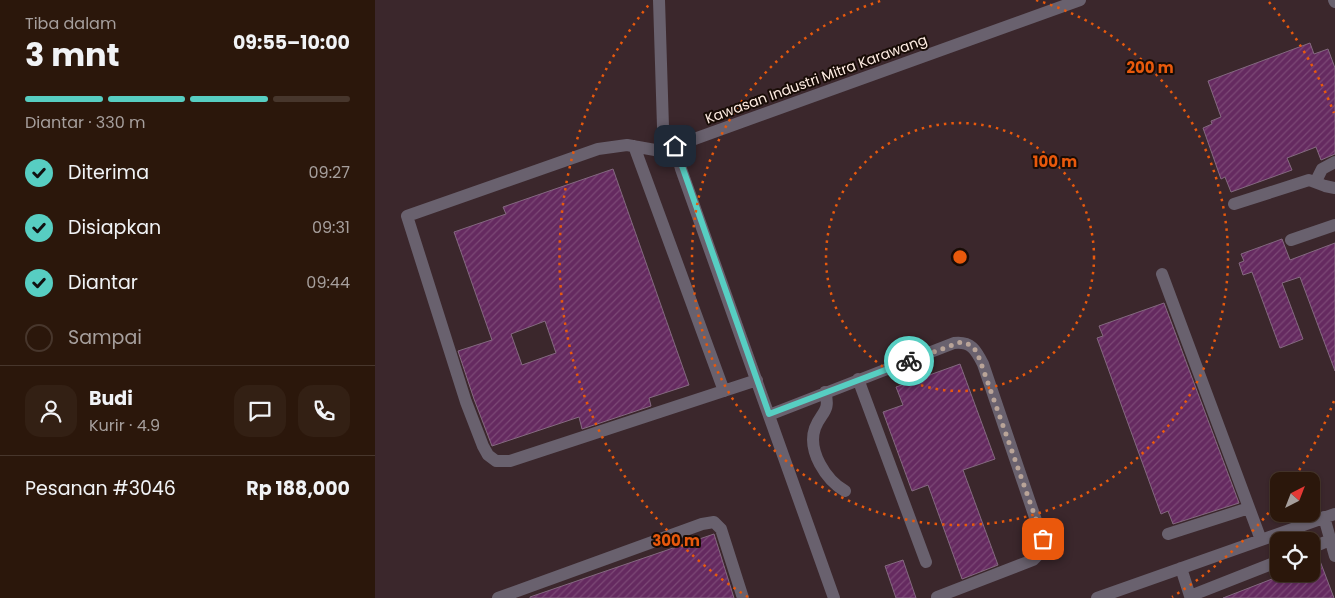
<!DOCTYPE html>
<html lang="id">
<head>
<meta charset="utf-8">
<style>
	:root { --surface:#2b170b; --page:#332014; --text:#f1f3f6; --muted:#a69f9d; --line:#47362c; --accent:#57cec2 }
	body { margin:0; font-family:Poppins,sans-serif; background:var(--page); color:var(--text); height:100vh; display:flex; flex-direction:column; font-size:19px; white-space:nowrap }
	* { box-sizing:border-box; margin:0 }
	p { font-size:16px; color:var(--muted) }
	.icon { flex:none; width:28px; height:28px; fill:none; stroke:currentColor; stroke-width:2; stroke-linecap:round; stroke-linejoin:round }
	.map { position:relative; flex:1; overflow:hidden }
	.drawer { display:flex; flex-direction:column; background:var(--surface); width:375px }
	.drawer>* { flex:none }
	.needle { width:32px; rotate:42deg }
	.fabs { position:absolute; left:895px; top:472px; display:grid; gap:10px }
	.fabs a { display:grid; place-items:center; width:50px; height:50px; border-radius:10px; background:var(--surface); box-shadow:0 1px 4px #0004,0 0 0 1px var(--line); font-size:25px }
	.pin { position:absolute; display:grid; place-items:center; width:42px; height:42px; color:#fff; margin:-21px; border-radius:10px; box-shadow:0 2px 8px #0006 }
	.courier { position:absolute; display:grid; place-items:center; width:50px; height:50px; margin:-25px; border:4px solid #57cec2; border-radius:50%; background:#fff; color:#222; box-shadow:0 1px 6px #0007 }
	.head em { font-style:normal; font-weight:700 }
	.head div { display:flex; flex-direction:column-reverse }
	.head { display:flex; align-items:center; justify-content:space-between; height:85px; padding:0 25px }
	h1 { font-size:32px; font-weight:700; line-height:38px }
	.bar { display:grid; grid-template-columns:repeat(4,1fr); gap:8px 5px; align-content:center; height:60px; padding:0 25px }
	.bar i { height:6px; border-radius:4px; background:var(--line) }
	.bar .current { background:var(--accent) }
	.bar p { grid-column:span 4 }
	.line { display:flex; align-items:center; gap:12px; padding:0 25px; border-top:1px solid var(--line) }
	.line div { flex:1 }
	.round { display:grid; place-items:center; flex:none; width:52px; height:52px; border-radius:15px; background:var(--page) }
	ol { padding:0 25px; list-style:none }
	li { display:flex; align-items:center; gap:15px; height:55px }
	li p { margin-inline-start:auto }
	li .icon { padding:5px; border-radius:50%; background:var(--accent); color:#111; stroke-width:4 }
	li:last-child { color:var(--muted) }
	li i { width:28px; height:28px; border:2px solid var(--line); border-radius:50% }
	main { display:flex; flex:1; min-height:0 }
	.map>svg:first-child { display:block }
	.industrial { fill:#3b272c; fill-rule:evenodd }
	.building { fill:url(#building-hatch); stroke:#846980; fill-rule:evenodd }
	.lines { fill:none; stroke-linecap:round; stroke-linejoin:round }
	.minor { stroke:#69616e; stroke-width:12 }
	.done { stroke:#b9a498; stroke-width:5; stroke-dasharray:0 9 }
	.route { stroke:#57cec2; stroke-width:6 }
	.ring { fill:none; stroke:#e8590c; stroke-width:2.5; stroke-dasharray:2.5 5 }
	.labels { text-anchor:middle; dominant-baseline:central; stroke-width:4; stroke-linejoin:round; paint-order:stroke }
	.street-label { font-size:14px; fill:#feece2; stroke:#180c06 }
	.centre { fill:#e8590c; stroke:#180c06; stroke-width:2.5 }
	.ring-label { font-size:15px; text-anchor:middle; font-weight:bold; fill:#e8590c; stroke:#180c06; stroke-width:4; stroke-linejoin:round; paint-order:stroke }
</style>
</head>
<body>
<main>
<section class="drawer">
<div class="head"><div><h1>3 mnt</h1><p>Tiba dalam</p></div><em>09:55–10:00</em></div>
<div class="bar"><i class="current"></i><i class="current"></i><i class="current"></i><i></i><p>Diantar · 330 m</p></div>
<ol>
<li><svg class="icon" aria-label="check" viewBox="0 0 24 24"><path d="M5 12l5 5 9-10"/></svg>Diterima<p>09:27</p></li>
<li><svg class="icon" aria-label="check" viewBox="0 0 24 24"><path d="M5 12l5 5 9-10"/></svg>Disiapkan<p>09:31</p></li>
<li><svg class="icon" aria-label="check" viewBox="0 0 24 24"><path d="M5 12l5 5 9-10"/></svg>Diantar<p>09:44</p></li>
<li><i></i>Sampai</li>
</ol>
<div class="line" style="height:90px"><a class="round"><svg class="icon" aria-label="person" viewBox="0 0 24 24"><circle cx="12" cy="8" r="4"/><path d="M4 21q1-7 8-7t8 7"/></svg></a><div><b>Budi</b><p>Kurir · 4.9</p></div><a class="round"><svg class="icon" aria-label="chat" viewBox="0 0 24 24"><path d="M4 5h16v11H9l-5 4z"/></svg></a><a class="round"><svg class="icon" aria-label="phone" viewBox="0 0 24 24"><path d="M5 4h4l2 5-3 2q2 4 5 5l2-3 5 2v4C11 20 4 13 5 4z"/></svg></a></div>
<div class="line" style="height:65px"><div>Pesanan #3046</div><b>Rp 188,000</b></div>
</section>
<div class="map">
<svg width="960" height="598" viewBox="0 0 960 598">
	<defs>
		<pattern id="building-hatch" width="6" height="6" patternUnits="userSpaceOnUse" patternTransform="scale(1.25)"><rect width="6" height="6" fill="#652a60"/><path d="M-1 1l2-2M0 6l6-6M5 7l2-2" fill="none" stroke="#7c4976"/></pattern>
	</defs>
	<rect width="100%" height="100%" fill="#391f0f"/>
	<path class="industrial" d="M0,0H960V598H0ZM904,481H936V514H904ZM904,541H936V574H904Z"/>
	<path class="building" d="M935,43L939,54L953,49L960,68V154L946,160L941,147L912,158L917,170L856,192L850,177L846,179L828,128L837,124L836,121L846,117L833,81Z
		M238,169L314,385L274,398L276,406L207,429L204,417L117,446L99,399L83,351L117,340L79,232L131,214L128,207ZM170,321L181,353L147,365L136,334Z
		M907,239L915,260L960,243V371L925,277L907,283L928,339L905,348L877,272L868,275L864,263L869,261L866,254Z
		M789,303L864,503L798,524L793,511L786,514L722,338L728,336L724,326Z
		M585,364L620,459L588,470L623,565L587,579L553,485L537,491L508,412L528,405L521,387Z
		M339,534L359,598H155V597Z
		M528,560L541,598H521L510,566Z
		M945,561L959,598H848L910,574H936V564Z"/>
	<g class="lines">
		<path class="minor" d="M284,0L288,127L296,147
			M959,0L960,2
			M259,146L349,391
			M300,146L306,169L459,598
			M941,181L947,169L960,162
			M859,204L934,180L950,186L960,188
			M916,240L960,225
			M787,274L886,540
			M483,379L551,562
			M382,380L135,461H121L113,455L108,446L91,402L32,216L223,149L252,145L280,150L300,146L705,0
			M450,392C456,412 446,412 440,428C432,451 451,480 470,491
			M394,415L579,343C596,341 601,350 608,364L669,544L668,550L658,560L562,597
			M949,517L960,556
			M793,534L874,508
			M936,548L955,540
			M806,568L815,596L904,561
			M123,598L327,524L339,522L346,529L368,598
			M722,598L960,514"/>
	</g>
	<g class="lines">
		<path class="done" d="M534,361L586,342L596,345L602,352L668,539"/>
		<path class="route" d="M300,146L394,414L534,361"/>
	</g>
	<g class="ring">
		<circle cx="585" cy="257" r="134"/>
		<path d="M661 0A268 268 0 1 1 509 0"/>
		<path d="M959 401A401 401 0 0 1 917 481M903 501A401 401 0 0 1 797 597M373 597A401 401 0 0 1 276 2M894 2A401 401 0 0 1 959 113"/>
	</g>
	<g class="labels">
		<g class="street-label">
			<text transform="translate(441 79) rotate(-20)">Kawasan Industri Mitra Karawang</text>
		</g>
	</g>
	<circle cx="585" cy="257" r="8" class="centre"/>
	<g class="ring-label">
		<text x="775" y="73">200 m</text>
		<text x="680" y="167">100 m</text>
		<text x="301" y="546">300 m</text>
	</g>
</svg>
<div class="fabs">
<a><svg class="needle" viewBox="-14 -14 28 28"><path d="M0-13l5 13h-10z" fill="#e53935"/><path d="M0 13l5-13h-10z" fill="#a69f9d"/></svg></a>
<a><svg class="icon" aria-label="locate" viewBox="0 0 24 24"><circle cx="12" cy="12" r="6"/><path d="M12 2v4M12 18v4M2 12h4M18 12h4"/></svg></a>
</div>
<div class="pin" style="left:668px;top:539px;background:#ea580c"><svg class="icon" aria-label="bag" viewBox="0 0 24 24"><path d="M5 8h14l-1 12H6zM9 8a3 3 0 0 1 6 0"/></svg></div>
<div class="pin" style="left:300px;top:146px;background:#1f2937"><svg class="icon" aria-label="home" viewBox="0 0 24 24"><path d="M3 11l9-7 9 7M6 9v11h12V9"/></svg></div>
<div class="courier" style="left:534px;top:361px"><svg class="icon" aria-label="bike" viewBox="0 0 24 24"><circle cx="6" cy="16" r="4"/><circle cx="18" cy="16" r="4"/><path d="M6 16l4-8h5l3 8M10 8l3 8H6M13 5h3"/></svg></div>
</div>
</main>
</body>
</html>
